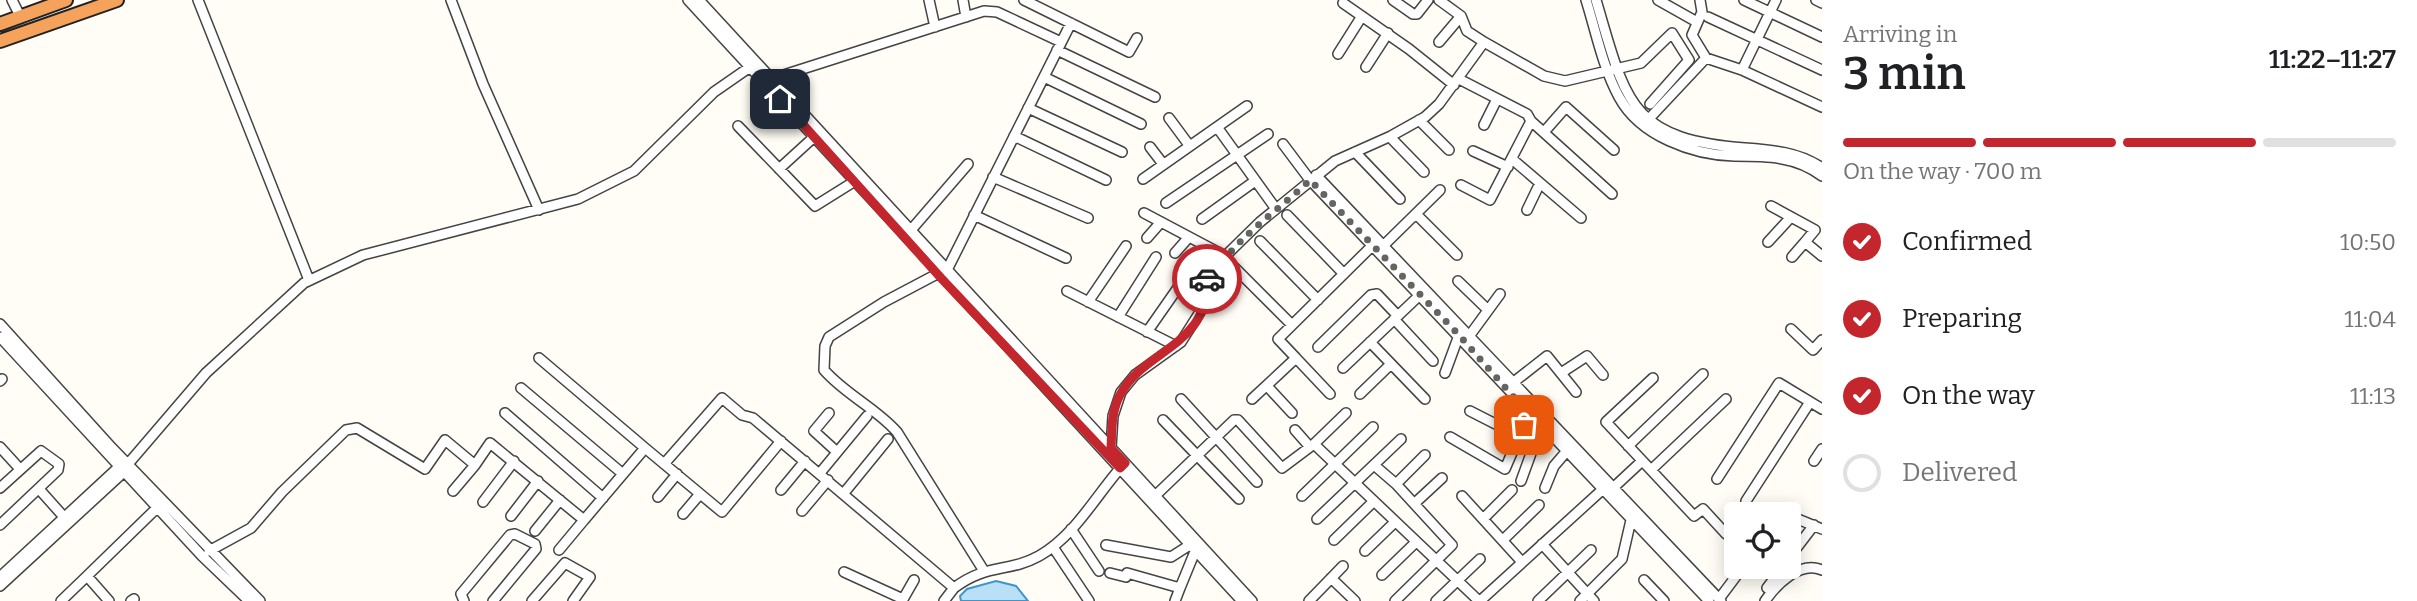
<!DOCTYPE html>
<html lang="en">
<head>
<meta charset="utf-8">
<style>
	:root { --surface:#fff; --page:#f6f6f6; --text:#202124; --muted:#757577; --line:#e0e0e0; --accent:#c4262e }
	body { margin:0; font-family:Bitter,serif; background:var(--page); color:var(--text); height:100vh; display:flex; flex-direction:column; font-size:26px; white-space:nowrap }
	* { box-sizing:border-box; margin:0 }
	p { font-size:23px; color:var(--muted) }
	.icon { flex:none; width:38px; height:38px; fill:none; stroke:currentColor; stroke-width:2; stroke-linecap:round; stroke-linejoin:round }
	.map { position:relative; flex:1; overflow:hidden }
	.drawer { display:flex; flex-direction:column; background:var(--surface); width:595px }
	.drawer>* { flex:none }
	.controls { position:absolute; left:1724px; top:502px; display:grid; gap:14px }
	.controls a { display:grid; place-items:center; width:77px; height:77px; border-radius:7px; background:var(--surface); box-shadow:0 4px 18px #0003; font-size:35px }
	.pin { position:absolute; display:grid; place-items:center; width:60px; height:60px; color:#fff; margin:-30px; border-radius:14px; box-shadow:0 4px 10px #0006 }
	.courier { position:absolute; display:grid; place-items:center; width:70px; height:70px; margin:-35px; border:5px solid #c4262e; border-radius:50%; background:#fff; color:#222; box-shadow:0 2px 9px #0007 }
	.headline em { font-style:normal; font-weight:600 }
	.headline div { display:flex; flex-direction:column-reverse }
	.headline { display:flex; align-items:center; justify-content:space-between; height:119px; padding:0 21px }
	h1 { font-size:46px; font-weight:600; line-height:52px }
	.bar { display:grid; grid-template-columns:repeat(4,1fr); gap:10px 7px; align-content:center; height:84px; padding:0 21px }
	.bar i { height:9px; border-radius:5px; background:var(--line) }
	.bar .on { background:var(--accent) }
	.bar p { grid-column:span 4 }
	ol { padding:0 21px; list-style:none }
	li { display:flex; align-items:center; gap:21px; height:77px }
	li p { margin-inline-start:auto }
	li .icon { padding:7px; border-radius:50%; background:var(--accent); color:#fff; stroke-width:4 }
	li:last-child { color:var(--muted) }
	li i { width:38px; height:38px; border:4px solid var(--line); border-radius:50% }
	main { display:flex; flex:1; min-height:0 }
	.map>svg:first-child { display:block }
	.water { fill:#b9e0f7; stroke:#3f96cf; stroke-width:2 }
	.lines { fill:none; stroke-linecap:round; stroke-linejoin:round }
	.minor-casing { stroke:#444; stroke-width:12 }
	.highway-casing { stroke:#222; stroke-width:16 }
	.minor { stroke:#fff; stroke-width:9 }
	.highway { stroke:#f5a25d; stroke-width:12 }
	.done { stroke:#646461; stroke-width:7; stroke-dasharray:0 12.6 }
	.route { stroke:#c4262e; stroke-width:9 }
</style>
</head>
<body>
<main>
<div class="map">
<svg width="1822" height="601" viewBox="0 0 1822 601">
	<rect width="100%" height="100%" fill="#fffdf5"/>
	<path class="water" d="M996,581L1016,586L1028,601H961L960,596L967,589Z"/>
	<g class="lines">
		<g class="minor-casing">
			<path id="minor" d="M12,0L20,16
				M198,0L309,280
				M451,0L483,84L539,210
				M688,0L1242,601
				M699,0L1252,601
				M929,0L935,27
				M963,0L966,17
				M1024,0L1129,52L1137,38
				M1393,0L1413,14H1417L1428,0
				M1439,0L1461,16L1467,31L1484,42
				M1586,0C1596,32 1603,68 1619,97C1640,136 1693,155 1734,156C1766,156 1796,156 1822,176
				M1596,0C1626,101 1628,139 1745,148C1772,150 1799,152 1822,168
				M1658,0L1697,22
				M1700,0L1702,12L1692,35L1706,58
				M1744,0L1822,37
				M1816,0L1822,3
				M1343,3L1409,49L1454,85
				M1708,17L1822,70
				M1439,42L1461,16
				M1057,50L1155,97
				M1338,54L1362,16
				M1366,67L1388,33
				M1742,70L1776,0
				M1044,77L1141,124
				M771,79L984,11L997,12L1061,42
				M1459,79L1527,114L1531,121L1490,200L1461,185
				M1028,108L1122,152
				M1169,118L1189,145
				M1419,120L1449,150
				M1531,121L1612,194
				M1645,123L1706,58L1742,70L1822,107
				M1484,125L1497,99
				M738,126L815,206L855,181
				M1217,127L1247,106
				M1544,132L1566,107L1614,150
				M1014,136L1106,180
				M1390,137L1424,172
				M1283,144L1310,180L1709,601
				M1150,147L1163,164
				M1473,151L1508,167
				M1355,152L1400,199
				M1512,159L1581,218
				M779,169L814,137
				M1316,175L1721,601
				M993,177L1088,218
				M1143,179L1217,127L1276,209
				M1166,203L1268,134
				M1771,206L1815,230L1805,242L1822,256
				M1527,210L1540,183
				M1144,213L1227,257
				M1416,214L1457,255
				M974,215L1066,258
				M1287,215L1344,274
				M1202,219L1255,181
				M911,230L968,164
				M1147,238L1161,222
				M1260,241L1318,300
				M1768,242L1791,217
				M1382,247L1440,190
				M1175,253L1189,237
				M1792,257L1805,242
				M1234,267L1292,325
				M937,274L884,302L829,337L825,346L824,370C846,395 876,408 897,432L984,571
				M945,274L1071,23
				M1458,281L1488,310
				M1067,291L1176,346
				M1088,302L1126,246
				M1118,317L1156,257
				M1394,319L1433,361
				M0,324L112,448L260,601
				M1791,329L1813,350L1822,340
				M1147,332L1184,279
				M1470,335L1500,294
				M0,337L202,556L249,601
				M1370,342L1425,399
				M1318,347L1371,295L1377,294L1398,316
				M1296,358L1330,394
				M1343,368L1423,292
				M1445,373L1459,335
				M1561,373L1587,356L1603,375
				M1653,378L1606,422L1694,516L1703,509L1726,534
				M0,381L2,379
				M1510,385L1547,356L1576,392
				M1267,386L1292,413
				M521,388L623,474
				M1360,394L1391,364
				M1181,399L1257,482
				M1252,399L1296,358L1278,339L1375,243
				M1470,411L1519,436
				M505,413L603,498
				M829,413L814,431L837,452
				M1163,420L1239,499
				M1295,430L1310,447
				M1450,437L1505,469L1524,425L1533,419
				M1314,444L1346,413
				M1628,446L1703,374
				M0,447L20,469
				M645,448L722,512L781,441
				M1111,448L1113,416L1121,392L1135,375L1181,342L1207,301L1210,271L1260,222L1335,161L1391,136L1425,117L1439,104L1484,42L1544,76L1565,81L1641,63L1672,33L1689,60L1650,104
				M1814,461L1822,449
				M128,464L206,373L304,283L363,255L578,199L634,171L714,92L750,67
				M664,464L722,398L742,415L753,418L954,588C987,563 1008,573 1039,556C1075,536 1096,495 1123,465
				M1374,465L1396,484L1452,545L1395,601
				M1651,470L1726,399
				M820,473L867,416
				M1717,479L1779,383L1822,409
				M1521,481L1541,426
				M1396,484L1425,455
				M0,488L41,451L59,464L58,470L0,525
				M1545,488L1554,466L1566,452
				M39,489L64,517
				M781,490L805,461
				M453,491L475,465
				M844,493L888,439
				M1156,495L1234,420H1238L1282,468L1314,444L1479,601
				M1302,496L1373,427
				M1462,496L1522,562
				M658,497L677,474
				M1746,501L1810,402
				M483,502L514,461
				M1415,503L1442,478
				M802,511L828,480
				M683,514L700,494
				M1788,515L1822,529
				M511,516L538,481
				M1317,519L1401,439
				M1483,519L1512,490
				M1071,529L1099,571
				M535,531L560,500
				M1334,540L1374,501
				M1503,540L1539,505
				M1542,544L1594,601
				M1106,545L1171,557L1196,541
				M1053,547L1089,601
				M559,550L584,520
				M209,551L251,528L282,492L346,430L357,428L425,469L445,440L475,465L490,443L584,520L645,448L539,358
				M1365,551L1395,522
				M1788,559L1814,525
				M844,572L903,599
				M1110,573L1126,577L1127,573L1180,588L1196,549
				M1382,575L1415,543
				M0,577L122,464
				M1331,578L1355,601
				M1644,580L1664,601
				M0,586L126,470
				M1767,588L1783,567
				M1719,599L1743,567
				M61,601L87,576
				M109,601L87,576L162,503
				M131,601L134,599
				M464,601L461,594L510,535L515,534L535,544L536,549L493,601
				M532,601L565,563L590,577L573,601
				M902,601L914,580
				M944,601L954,588
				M1175,601L1180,588
				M1309,601L1343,566
				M1436,601L1480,559
				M1480,601L1602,490L1613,488L1642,461
				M1538,601L1591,550
				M1580,601L1622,559L1631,520
				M1765,601C1776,585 1800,560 1822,570"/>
		</g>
		<g class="highway-casing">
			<path id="highway" d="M0,24L66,0
				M0,41L117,0"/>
		</g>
		<use href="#minor" class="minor"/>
		<use href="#highway" class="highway"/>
	</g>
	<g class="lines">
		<path class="done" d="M1207,279C1209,267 1221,264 1228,255C1253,226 1283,206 1310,180L1459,335L1533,419L1524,425"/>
		<path class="route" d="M780,99L941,278L1120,468L1125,463L1111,448C1112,430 1111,412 1120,395C1145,348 1209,347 1207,279"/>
	</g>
</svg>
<div class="controls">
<a><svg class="icon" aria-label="locate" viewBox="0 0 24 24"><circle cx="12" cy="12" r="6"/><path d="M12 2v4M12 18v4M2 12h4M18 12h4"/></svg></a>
</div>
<div class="pin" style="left:1524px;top:425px;background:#ea580c"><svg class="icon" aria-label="bag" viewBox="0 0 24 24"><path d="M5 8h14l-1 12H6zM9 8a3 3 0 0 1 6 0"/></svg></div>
<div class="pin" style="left:780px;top:99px;background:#1f2937"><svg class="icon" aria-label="home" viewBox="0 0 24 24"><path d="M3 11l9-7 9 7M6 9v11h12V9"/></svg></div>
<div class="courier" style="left:1207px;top:279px"><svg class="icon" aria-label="car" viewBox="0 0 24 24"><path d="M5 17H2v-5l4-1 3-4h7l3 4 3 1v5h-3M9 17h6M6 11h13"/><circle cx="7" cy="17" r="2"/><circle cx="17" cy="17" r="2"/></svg></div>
</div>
<section class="drawer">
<div class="headline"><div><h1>3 min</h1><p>Arriving in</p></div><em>11:22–11:27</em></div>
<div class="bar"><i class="on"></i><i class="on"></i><i class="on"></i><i></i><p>On the way · 700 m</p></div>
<ol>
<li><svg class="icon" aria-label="check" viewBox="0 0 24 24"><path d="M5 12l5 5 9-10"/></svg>Confirmed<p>10:50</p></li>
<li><svg class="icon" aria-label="check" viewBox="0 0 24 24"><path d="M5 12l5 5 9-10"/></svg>Preparing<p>11:04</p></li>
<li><svg class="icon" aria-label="check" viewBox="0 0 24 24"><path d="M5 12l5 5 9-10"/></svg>On the way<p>11:13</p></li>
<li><i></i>Delivered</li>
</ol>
</section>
</main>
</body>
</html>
